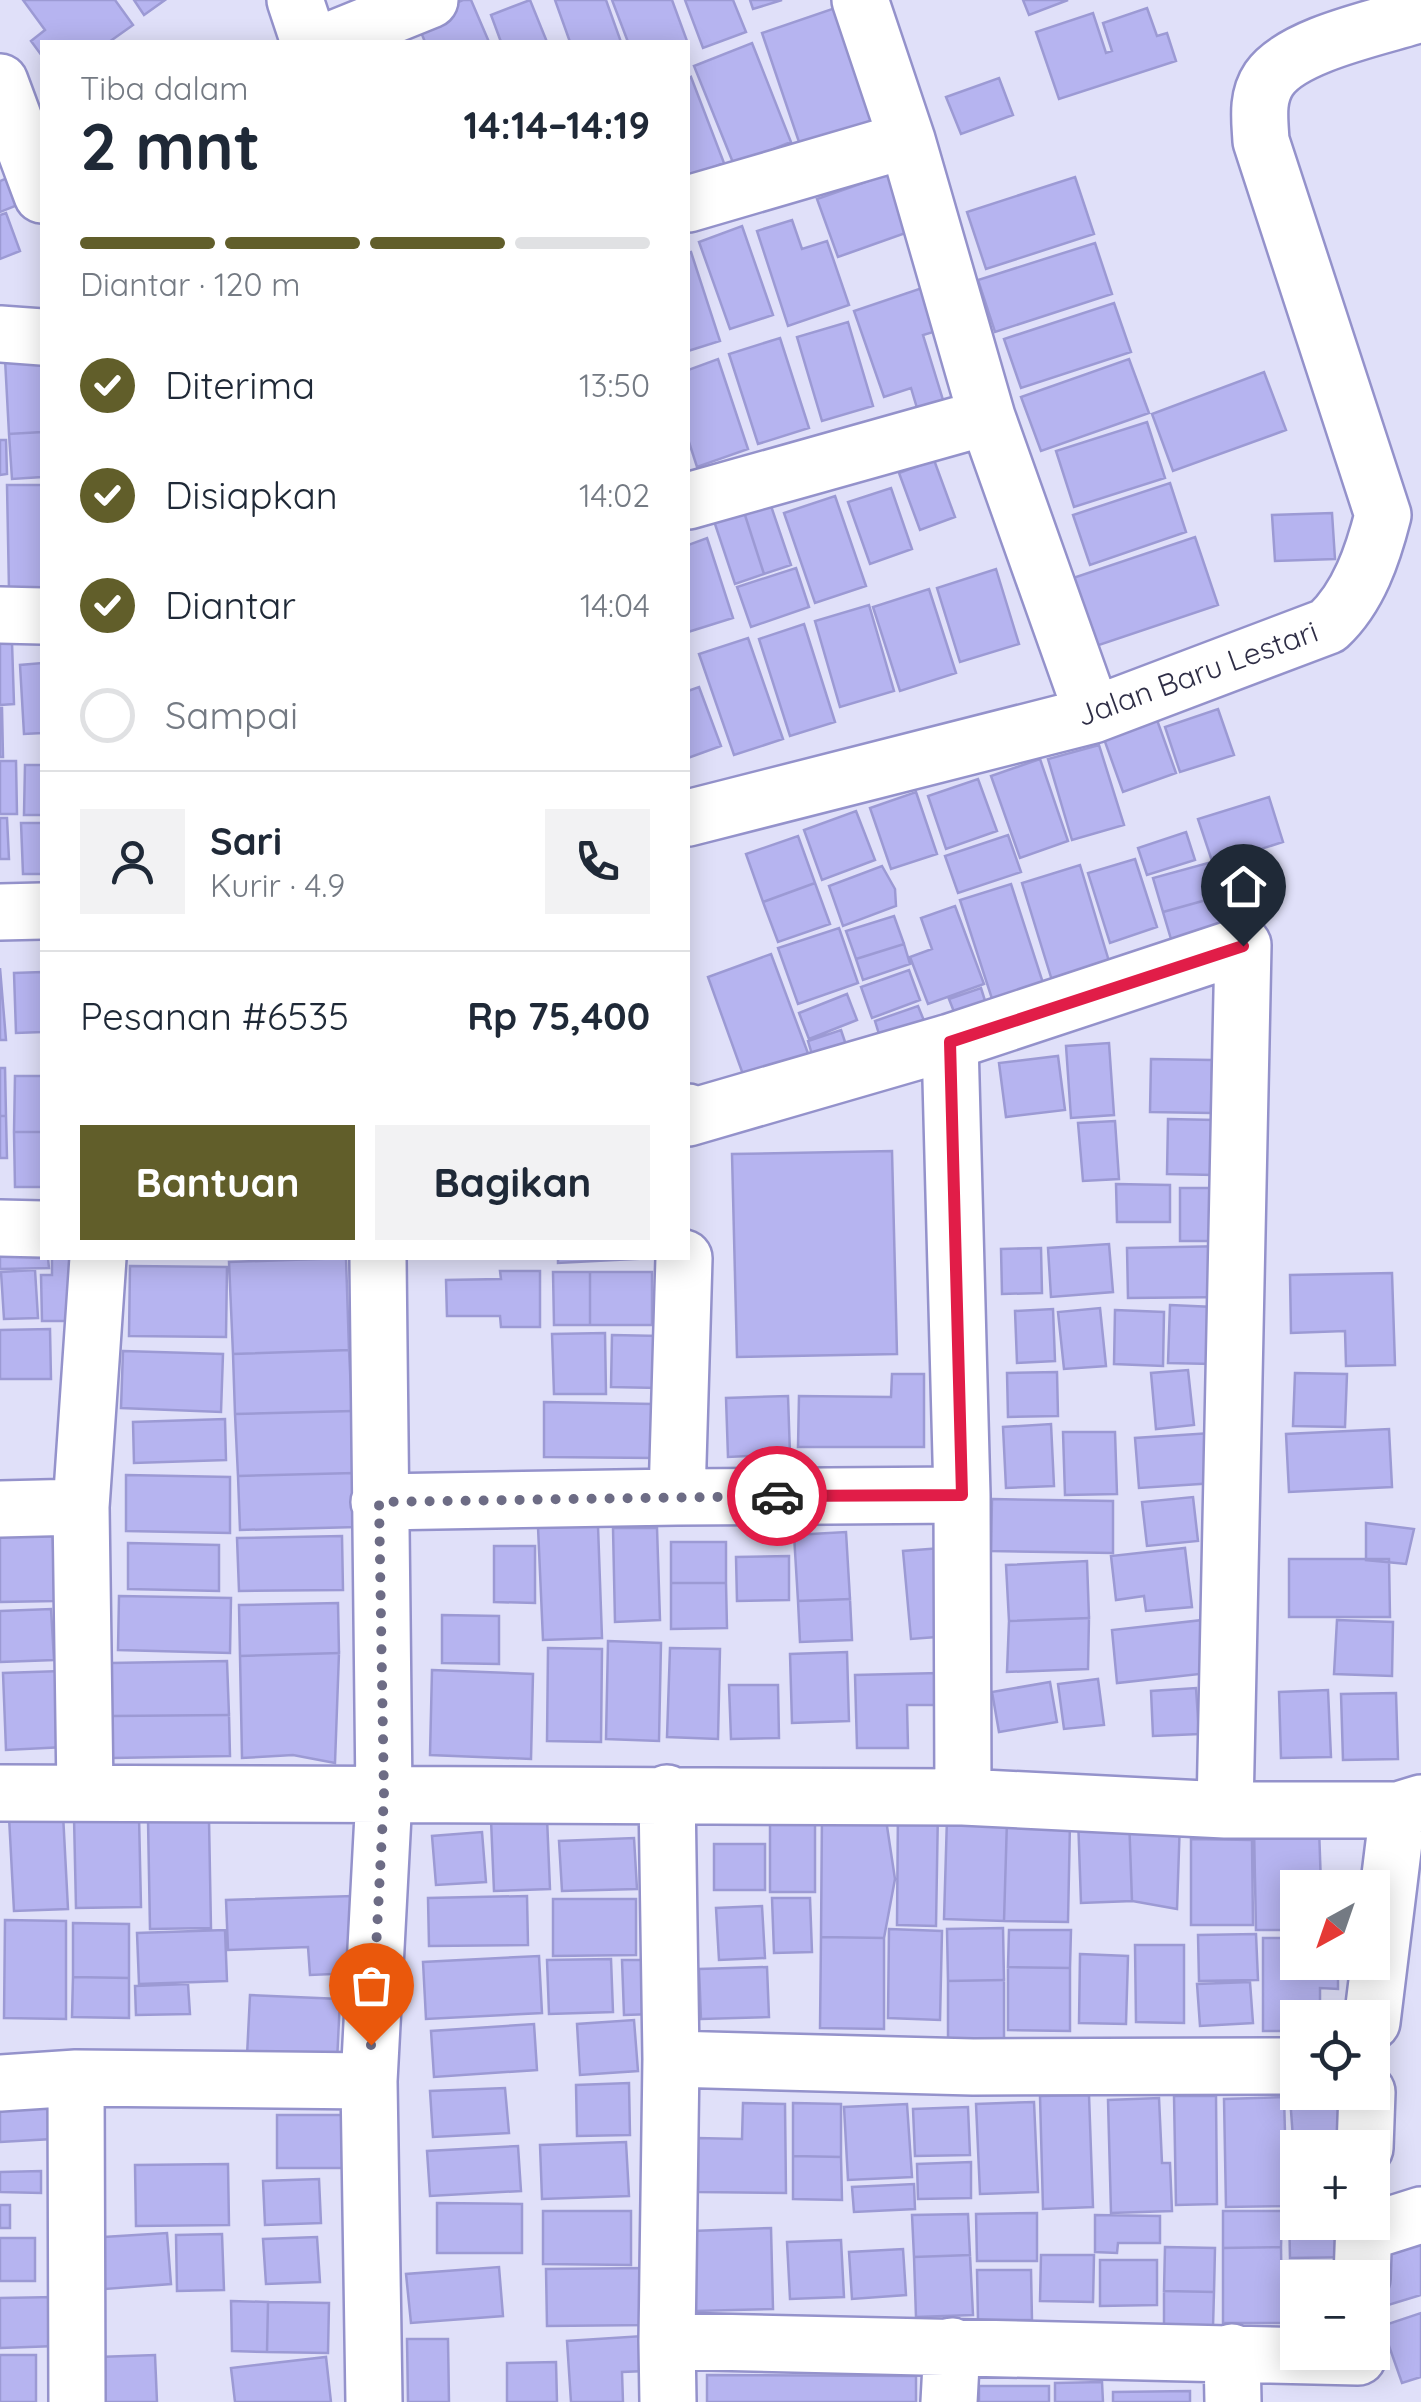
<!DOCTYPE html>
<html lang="id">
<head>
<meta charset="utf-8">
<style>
	:root { --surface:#fff; --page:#f2f2f3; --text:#1f2937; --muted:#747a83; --line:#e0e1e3; --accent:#615e2a }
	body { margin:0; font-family:Quicksand,sans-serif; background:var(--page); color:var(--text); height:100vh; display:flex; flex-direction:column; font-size:38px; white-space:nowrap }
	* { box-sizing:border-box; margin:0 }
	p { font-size:32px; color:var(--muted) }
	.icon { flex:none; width:55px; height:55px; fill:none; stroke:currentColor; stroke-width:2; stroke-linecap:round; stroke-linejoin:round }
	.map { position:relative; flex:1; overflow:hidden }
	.panel { position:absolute; left:40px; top:40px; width:650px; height:1220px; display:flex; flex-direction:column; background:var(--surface); border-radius:0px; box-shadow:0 5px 25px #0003 }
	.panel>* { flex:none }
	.needle { width:65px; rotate:220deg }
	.fabs { position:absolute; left:1280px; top:1870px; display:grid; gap:20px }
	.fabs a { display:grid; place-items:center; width:110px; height:110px; border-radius:0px; background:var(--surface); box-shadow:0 5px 25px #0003; font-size:50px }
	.pin { position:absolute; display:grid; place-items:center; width:85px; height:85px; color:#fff; margin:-102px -42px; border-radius:50% 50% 50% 0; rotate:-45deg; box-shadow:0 0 10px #0007 }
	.pin .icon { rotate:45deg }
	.courier { position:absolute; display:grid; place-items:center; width:100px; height:100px; margin:-50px; border:8px solid #e11d48; border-radius:50%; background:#fff; color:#222; box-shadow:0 2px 12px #0007 }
	.overview em { font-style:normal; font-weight:700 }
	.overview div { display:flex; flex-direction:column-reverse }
	.overview { display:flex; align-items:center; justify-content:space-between; height:170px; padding:0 40px }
	h1 { font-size:65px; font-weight:700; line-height:75px }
	.bar { display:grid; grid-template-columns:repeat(4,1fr); gap:15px 10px; align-content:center; height:120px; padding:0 40px }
	.bar i { height:12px; border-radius:8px; background:var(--line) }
	.bar .current { background:var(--accent) }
	.bar p { grid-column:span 4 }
	.line { display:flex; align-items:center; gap:25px; padding:0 40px; border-top:2px solid var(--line) }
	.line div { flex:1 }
	.round { display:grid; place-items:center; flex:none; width:105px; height:105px; border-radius:0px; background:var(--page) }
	ol { padding:0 40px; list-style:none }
	li { display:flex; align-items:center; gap:30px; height:110px }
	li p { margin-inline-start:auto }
	li .icon { padding:10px; border-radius:50%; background:var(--accent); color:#fff; stroke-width:4 }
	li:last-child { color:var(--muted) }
	li i { width:55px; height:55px; border:5px solid var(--line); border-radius:50% }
	.button { display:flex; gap:20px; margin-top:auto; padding:20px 40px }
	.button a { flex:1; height:115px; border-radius:0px; background:var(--accent); color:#fff; font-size:40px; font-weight:700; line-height:115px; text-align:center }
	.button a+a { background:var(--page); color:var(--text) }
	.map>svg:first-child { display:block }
	.building { fill:#b6b4f0; stroke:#9c9ad4; stroke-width:2.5 }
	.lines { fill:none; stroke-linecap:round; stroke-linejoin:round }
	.minor-casing { stroke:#9492cb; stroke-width:60 }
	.minor { stroke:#fff; stroke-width:55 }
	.done { stroke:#6d6c85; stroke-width:10; stroke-dasharray:0 18 }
	.route { stroke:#e11d48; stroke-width:12 }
	.labels { text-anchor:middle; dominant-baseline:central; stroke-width:10; stroke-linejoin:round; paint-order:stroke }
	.street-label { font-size:30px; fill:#2f2e46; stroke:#fff }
</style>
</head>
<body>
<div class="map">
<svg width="1421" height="2402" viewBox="0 0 1421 2402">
	<rect width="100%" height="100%" fill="#e0e0f9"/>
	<path class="building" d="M23,0H115L133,25L109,42H42V56L31,41L45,30Z
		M134,0H165L144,15Z
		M463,0H471L489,42H425L416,20Z
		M530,0L547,42H501L491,15Z
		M555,0H606L621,42H570Z
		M612,0H672L687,41L628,42Z
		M685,0H733L746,32L703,48Z
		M750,0H782L753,9Z
		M1023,0H1068L1029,15Z
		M838,7L876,120L800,145L762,33Z
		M1147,8L1157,36L1167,33L1176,61L1059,99L1036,32L1093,13L1106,53L1112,51L1103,23Z
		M752,43L791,142L734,165L694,66Z
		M691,77L724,163L688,177V79Z
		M999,78L1013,115L961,134L946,97Z
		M894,172L914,230L838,257L817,199Z
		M10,177L20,204L0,212V181Z
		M1075,177L1094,234L986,269L967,212Z
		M6,213L20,251L0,259V215Z
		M792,220L802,249L827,241L849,305L788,326L757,231Z
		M742,226L773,315L730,329L699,242Z
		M1095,243L1112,294L995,332L978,280Z
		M691,252L720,341L688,351V253Z
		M925,287L940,330L923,335L943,400L917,408L911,388L884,397L854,311Z
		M1114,303L1131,352L1021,388L1004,339Z
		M848,322L873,406L822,421L797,337Z
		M780,338L809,428L758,444L729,354Z
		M42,357V432L9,434L5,359Z
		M718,359L748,449L697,467L688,439V370Z
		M1129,359L1149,413L1041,451L1021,397Z
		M1264,372L1286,430L1173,471L1152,414Z
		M1147,422L1165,478L1074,507L1056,451Z
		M42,432V477L12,479L9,434Z
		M0,440H6L7,474L0,475Z
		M934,460L955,517L920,530L899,473Z
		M1170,483L1186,532L1090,565L1073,515Z
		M7,485H42V590H9Z
		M891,488L912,549L870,564L848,502Z
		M835,496L866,586L815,603L784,513Z
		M770,503L791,565L764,574L744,512Z
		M744,512L764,574L735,584L714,521Z
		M1332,513L1335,559L1275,561L1272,515Z
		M1195,537L1218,605L1096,646L1073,578Z
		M707,538L733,618L688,632V545Z
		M796,568L809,607L751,627L737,587Z
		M996,569L1019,644L960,662L937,588Z
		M929,589L956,673L900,691L873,607Z
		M869,605L894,691L840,707L815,621Z
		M804,624L835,722L790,736L759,639Z
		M748,638L783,739L734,755L699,654Z
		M12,642L14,704L0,705V643Z
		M42,663V733L24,734L20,665Z
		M699,687L721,746L688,758V691Z
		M1152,706L1176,773L1123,792L1099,725Z
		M0,708H2L3,757H0Z
		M1218,709L1234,755L1180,772L1165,727Z
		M1099,745L1124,825L1072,840L1048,759Z
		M1040,759L1068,841L1020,858L991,776Z
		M0,761H16L17,814H0Z
		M25,765H42V815H24Z
		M978,779L997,831L946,849L928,796Z
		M916,792L937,854L891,869L870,808Z
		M1269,797L1283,842L1213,864L1198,819Z
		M856,811L875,860L822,880L804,830Z
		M0,818H7L9,859H0Z
		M21,823H42V874H23Z
		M1186,832L1195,860L1147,875L1138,848Z
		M1008,835L1021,872L958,893L945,856Z
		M798,836L815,883L763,902L746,854Z
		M1135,859L1157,927L1110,943L1088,873Z
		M1208,863L1217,897L1163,912L1153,878Z
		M1080,865L1111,968L1054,987L1022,883Z
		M882,866L895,889L896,906L843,926L829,886Z
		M815,883L830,924L778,942L763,902Z
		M1011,884L1044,986L993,1002L960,900Z
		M1217,897L1225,924L1171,939L1163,912Z
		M955,906L984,984L928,1004L910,957L932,949L921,918Z
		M894,916L904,944L856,959L846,931Z
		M839,928L858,983L798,1004L778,948Z
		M904,944L910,964L863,980L856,959Z
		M771,954L809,1056L745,1080L708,977Z
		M0,968L6,1040H0Z
		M909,970L920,1000L872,1018L861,987Z
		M42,972V1032L16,1033L14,973Z
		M981,988L987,1007L956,1017L949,999Z
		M847,994L857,1020L809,1039L799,1013Z
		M918,1006L927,1028L882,1044L875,1021Z
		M841,1030L848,1051L814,1061L808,1041Z
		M1109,1043L1114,1115L1071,1118L1066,1046Z
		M1058,1056L1065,1110L1006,1117L999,1063Z
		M1151,1059L1212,1060L1211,1113L1150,1112Z
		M0,1068H5L6,1116H0Z
		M15,1076H42V1132H14Z
		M0,1116H6L7,1158H0Z
		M1168,1119L1215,1120L1214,1175L1167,1174Z
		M1115,1121L1119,1179L1083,1181L1078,1123Z
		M14,1132H42V1187H15Z
		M892,1151L897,1354L737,1357L732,1154Z
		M1116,1184L1170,1185V1222H1117Z
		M1180,1188H1230V1241H1180Z
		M42,1236V1258H48L49,1268L0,1269V1237Z
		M1109,1244L1113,1292L1051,1297L1048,1248Z
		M1228,1246L1229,1297L1128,1298L1127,1248Z
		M1041,1248L1042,1293L1002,1294L1001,1249Z
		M52,1258H72L74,1321H42L41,1275H52Z
		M346,1258L349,1350L233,1354L229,1262Z
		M558,1258H654L558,1263Z
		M130,1266L227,1267L226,1337L129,1336Z
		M35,1270L38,1318L4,1319L1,1272Z
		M500,1271H540V1327H501L500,1316H447L446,1280L501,1279Z
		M553,1272H590V1325H554Z
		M590,1272H652V1325H590Z
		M1392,1273L1395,1365L1346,1366L1345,1331L1291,1333L1290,1275Z
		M1170,1305L1214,1307L1212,1364L1168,1363Z
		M1100,1308L1106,1366L1064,1369L1058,1312Z
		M1053,1309L1055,1361L1017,1363L1015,1311Z
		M1115,1310L1164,1312L1163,1366L1114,1364Z
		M50,1329L51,1379H0V1330Z
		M605,1333L606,1394H554L552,1334Z
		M612,1335L660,1336L659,1388L611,1387Z
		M349,1350L352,1411L235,1414L233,1354Z
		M123,1351L223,1354L221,1412L121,1408Z
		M1188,1370L1194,1425L1156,1429L1151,1373Z
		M1057,1372L1058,1416L1008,1417L1007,1373Z
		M1295,1373L1347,1374L1345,1427L1293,1426Z
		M892,1374H924V1447H798L799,1396L891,1397Z
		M788,1396L790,1454L728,1457L726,1398Z
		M544,1402L654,1404V1458L544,1457Z
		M352,1411L354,1473L238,1476L235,1414Z
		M225,1419L226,1460L134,1463L133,1422Z
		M1051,1424L1054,1486L1006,1488L1003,1427Z
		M1389,1429L1392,1487L1289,1492L1286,1434Z
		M1063,1432H1115L1117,1494L1065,1495Z
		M1211,1433L1215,1483L1139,1488L1135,1438Z
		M354,1473L356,1527L240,1530L238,1476Z
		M126,1475L230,1477V1533L126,1531Z
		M1193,1497L1198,1541L1147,1546L1142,1502Z
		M992,1499L1113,1501V1553L991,1551Z
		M52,1518L55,1601L0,1602V1519Z
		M1366,1523L1414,1529L1406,1564L1366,1560Z
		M598,1526L602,1638L543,1640L538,1527Z
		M613,1528H657L660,1620L615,1622Z
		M846,1532L850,1599L798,1601L794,1535Z
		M342,1536L343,1590L239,1591L237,1538Z
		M671,1542H726V1583H671Z
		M128,1543L219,1545V1591L128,1589Z
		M494,1546H535V1603L494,1602Z
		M941,1548L949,1636L911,1639L903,1551Z
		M1185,1548L1192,1607L1146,1611L1144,1596L1116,1600L1111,1556Z
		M789,1556V1600L737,1601L736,1557Z
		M1289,1559H1389L1390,1617H1289Z
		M1087,1561L1089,1618L1009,1621L1006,1565Z
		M671,1583H726L727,1628L671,1629Z
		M119,1596L231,1598L230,1653L118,1650Z
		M850,1599L852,1640L800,1642L798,1601Z
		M338,1603L339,1653L240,1656L239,1605Z
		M51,1609L54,1660L0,1662V1611Z
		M442,1615L499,1616V1664L442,1663Z
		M1089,1618L1088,1669L1007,1672L1009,1621Z
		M1203,1620L1209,1673L1117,1683L1112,1630Z
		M1337,1620L1393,1622L1392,1676L1334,1674Z
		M608,1641L661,1643L659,1741L606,1739Z
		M548,1648L602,1649L601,1742L547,1741Z
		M670,1648L720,1649L718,1739L667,1737Z
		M847,1652L849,1721L792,1723L790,1654Z
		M339,1653L335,1763L293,1755L242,1758L240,1656Z
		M227,1661L229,1715L112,1716L111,1663Z
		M432,1670L533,1674L531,1759L430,1755Z
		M61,1671L65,1747L6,1750L3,1673Z
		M939,1673V1705H907L908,1748H857L855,1675Z
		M1098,1679L1104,1725L1064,1729L1058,1684Z
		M1050,1682L1057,1722L999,1732L992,1692Z
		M729,1685H778L779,1738L731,1739Z
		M1196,1688L1199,1734L1153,1736L1151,1691Z
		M1328,1690L1331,1757L1281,1758L1279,1692Z
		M1396,1693L1398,1759L1343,1760L1341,1694Z
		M229,1715L230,1756L112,1758V1716Z
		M898,1808H938L936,1926L897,1925Z
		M770,1811H815V1892H770Z
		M822,1812L885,1813L895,1879L884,1938L821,1937Z
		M63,1814L68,1909L14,1911L9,1817Z
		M139,1816L141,1907L76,1908L74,1817Z
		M1078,1817H1129L1132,1901L1081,1903Z
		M1129,1817L1180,1820L1177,1909L1132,1901Z
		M547,1818L550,1889L494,1891L491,1820Z
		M947,1818L1007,1820L1004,1921L944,1919Z
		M148,1820H209L211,1928L150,1929Z
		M1007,1820L1070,1822L1068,1922L1004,1921Z
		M1319,1828L1321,1885L1367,1888H1298V1930H1256L1254,1829Z
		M482,1832L486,1882L436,1885L432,1836Z
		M634,1838L637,1889L562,1891L559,1841Z
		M1191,1839L1252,1840L1253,1925H1191Z
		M714,1844H765V1890H714Z
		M353,1896L356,1973L310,1975L308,1947L228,1950L226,1900Z
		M527,1896L528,1945L429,1946L428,1898Z
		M772,1898H810L812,1952L774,1953Z
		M553,1899H636V1955L553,1956Z
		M762,1906L765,1958L719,1960L716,1908Z
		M5,1920L66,1921V2019L4,2018Z
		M73,1923L129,1924V1978L73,1977Z
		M1003,1928L1004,1980L948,1981L947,1929Z
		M889,1929L942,1931L940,2020L888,2018Z
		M225,1930L227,1981L139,1984L137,1933Z
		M1009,1930H1071L1070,1968L1008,1967Z
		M1256,1934L1258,1980L1199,1981L1198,1935Z
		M821,1937L884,1938V2029L820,2028Z
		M1263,1938H1298V1962H1338V1989L1320,1988V2018H1298V2031H1263Z
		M1135,1945H1184V2023L1136,2022Z
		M1080,1954L1128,1956L1126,2024L1079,2023Z
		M539,1956L542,2013L426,2019L423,1962Z
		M611,1959L613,2012L549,2014L547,1960Z
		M622,1960H654L655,2014L624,2015Z
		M767,1967L769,2017L701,2019L699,1969Z
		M1008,1967L1070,1968V2031L1008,2030Z
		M73,1977L129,1978V2018L72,2017Z
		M1004,1980V2044L948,2043V1981Z
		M1250,1982L1253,2023L1200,2026L1197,1984Z
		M188,1984L190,2014L136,2015L135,1986Z
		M250,1995L340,1999L337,2062L247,2056Z
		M634,2020L638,2071L580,2075L577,2024Z
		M534,2024L537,2070L434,2077L431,2031Z
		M629,2083L630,2135L577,2136L576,2085Z
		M505,2088L509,2133L433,2137L430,2091Z
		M1343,2093L1347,2148H1298L1295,2166L1290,2097Z
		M1089,2095L1093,2207L1043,2209L1040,2096Z
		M1174,2096H1216L1217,2204L1176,2205Z
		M1284,2097L1287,2206L1226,2207L1224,2099Z
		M1159,2098L1162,2163H1170L1172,2211L1111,2213L1108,2100Z
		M49,2101L52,2139L0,2142V2104Z
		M1034,2102L1038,2192L980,2194L976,2104Z
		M743,2103L785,2104L786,2193L698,2192V2138L742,2139Z
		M793,2103L841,2104V2157L793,2156Z
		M907,2104L912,2177L848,2180L844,2107Z
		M968,2107L970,2155L915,2156L913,2109Z
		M277,2115H345V2168H277Z
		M626,2142L629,2196L542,2199L540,2145Z
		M518,2146L521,2191L430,2196L427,2151Z
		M793,2156L841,2157L842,2200L793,2199Z
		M971,2162V2198L918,2199L917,2164Z
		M228,2164L229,2225L136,2226L135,2165Z
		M1291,2167H1298V2208H1293Z
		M41,2171V2193L0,2192V2172Z
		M319,2179L321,2223L265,2225L263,2181Z
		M914,2184L915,2209L854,2212L852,2187Z
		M437,2203L522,2204V2253H437Z
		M0,2205H10V2228H0Z
		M543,2211H631V2265L543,2264Z
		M1223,2211H1282L1281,2247L1223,2248Z
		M1289,2212H1298V2222H1356L1357,2257L1290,2258Z
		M1037,2213V2261H977L976,2214Z
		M968,2214L970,2255L914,2257L912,2215Z
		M1095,2215L1160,2216V2243H1118L1117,2253L1095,2252Z
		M771,2228L773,2309L695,2311L693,2231Z
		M167,2233L171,2284L92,2290L88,2238Z
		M222,2234L224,2290L177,2291L176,2235Z
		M1421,2234V2295L1385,2306L1368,2251Z
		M317,2237L320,2282L266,2284L263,2239Z
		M0,2238H35V2281H0Z
		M841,2240L844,2297L790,2299L787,2242Z
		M1165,2247L1215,2248L1214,2292L1164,2291Z
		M1281,2247L1282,2323H1223V2248Z
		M903,2249L906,2295L852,2299L849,2252Z
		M970,2255L973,2315L916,2317L914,2257Z
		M1041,2255H1094L1093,2302L1040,2301Z
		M1100,2260H1157V2305L1100,2306Z
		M499,2267L503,2316L411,2323L406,2274Z
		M649,2268L650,2325L547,2326L546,2269Z
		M977,2270H1031L1032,2320H978Z
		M1343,2273V2278H1298V2318H1293L1291,2275Z
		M1164,2291L1214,2292L1213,2327L1164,2325Z
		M55,2297L56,2346L0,2348V2298Z
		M231,2301L268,2302L267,2352L232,2351Z
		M268,2302L329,2303L328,2353L267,2352Z
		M1421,2313V2377L1402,2383L1382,2326Z
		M643,2336L645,2371L622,2372L623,2402H571L567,2341Z
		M407,2339H448L449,2402H408Z
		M0,2355H36V2402H0Z
		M155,2355L157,2402H101L98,2357Z
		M326,2357L331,2402H235L231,2368Z
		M556,2362L557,2402H507V2363Z
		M707,2375L916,2376V2402H707Z
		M1102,2382L1103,2402H1055V2383Z
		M979,2386H1049V2402H979Z
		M1190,2391V2402H1113V2392Z"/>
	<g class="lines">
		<g class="minor-casing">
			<path id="minor" d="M295,0L309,42
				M860,0L907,140L987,417L1093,715
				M326,42L430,0
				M0,82L42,195
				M688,204L907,140
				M0,334L42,337
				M688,501L987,417
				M0,615L42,616
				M688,818L1093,715L1328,626C1359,597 1373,554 1383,515L1261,141C1260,121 1256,98 1269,79C1293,44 1381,27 1421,14
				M0,912L42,911
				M688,1112V1118L950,1042L1243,945L1225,1810
				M0,1228L42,1229
				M684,1258L677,1497L962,1495L950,1042
				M962,1495L963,1797
				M379,1502L677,1497
				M0,1509L81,1507
				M0,1793L963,1797L1225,1810H1398L1421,1803
				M85,1793L81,1507L98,1258
				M667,1793L671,2059L667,2341L1358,2357
				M1372,2022L1398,1810
				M671,2059L973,2067L1298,2066
				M76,2078L77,2402
				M0,2083L76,2078L369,2081
				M1365,2148L1367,2092
				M1364,2233L1421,2215
				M1362,2278L1364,2222
				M667,2341L668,2402
				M1232,2352L1233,2402
				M374,2402L369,2081L384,1796L378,1258
				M949,2402L952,2346"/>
		</g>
		<use href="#minor" class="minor"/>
	</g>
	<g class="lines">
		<path class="done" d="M371,2045L384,1796L379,1502L777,1496"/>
		<path class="route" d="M777,1496L962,1495L950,1042L1243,946"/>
	</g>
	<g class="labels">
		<g class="street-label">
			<text transform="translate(1197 673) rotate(-20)">Jalan Baru Lestari</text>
		</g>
	</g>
</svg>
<div class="fabs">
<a><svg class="needle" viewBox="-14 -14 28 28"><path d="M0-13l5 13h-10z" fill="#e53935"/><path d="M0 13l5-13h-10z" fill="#747a83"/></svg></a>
<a><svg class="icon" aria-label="locate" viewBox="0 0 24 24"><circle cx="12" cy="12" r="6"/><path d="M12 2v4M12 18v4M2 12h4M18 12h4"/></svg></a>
<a>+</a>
<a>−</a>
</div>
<div class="pin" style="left:371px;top:2045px;background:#ea580c"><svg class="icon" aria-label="bag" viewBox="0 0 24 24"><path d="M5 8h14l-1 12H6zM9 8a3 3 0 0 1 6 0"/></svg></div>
<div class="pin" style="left:1243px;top:946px;background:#1f2937"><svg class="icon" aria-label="home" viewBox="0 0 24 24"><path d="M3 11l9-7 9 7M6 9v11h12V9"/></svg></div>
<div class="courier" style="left:777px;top:1496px"><svg class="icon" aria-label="car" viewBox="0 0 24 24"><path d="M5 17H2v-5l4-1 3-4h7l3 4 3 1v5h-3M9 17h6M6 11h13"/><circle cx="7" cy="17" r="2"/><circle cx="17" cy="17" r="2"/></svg></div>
<section class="panel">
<div class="overview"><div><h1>2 mnt</h1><p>Tiba dalam</p></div><em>14:14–14:19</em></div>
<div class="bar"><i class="current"></i><i class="current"></i><i class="current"></i><i></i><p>Diantar · 120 m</p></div>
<ol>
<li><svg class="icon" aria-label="check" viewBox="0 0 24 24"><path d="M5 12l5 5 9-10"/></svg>Diterima<p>13:50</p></li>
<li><svg class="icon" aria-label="check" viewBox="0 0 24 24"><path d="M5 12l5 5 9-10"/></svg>Disiapkan<p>14:02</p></li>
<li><svg class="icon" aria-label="check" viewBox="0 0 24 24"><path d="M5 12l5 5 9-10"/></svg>Diantar<p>14:04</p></li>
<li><i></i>Sampai</li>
</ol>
<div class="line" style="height:180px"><a class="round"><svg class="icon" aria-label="person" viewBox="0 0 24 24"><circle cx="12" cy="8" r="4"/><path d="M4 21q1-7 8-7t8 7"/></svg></a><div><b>Sari</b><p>Kurir · 4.9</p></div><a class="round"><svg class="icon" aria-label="phone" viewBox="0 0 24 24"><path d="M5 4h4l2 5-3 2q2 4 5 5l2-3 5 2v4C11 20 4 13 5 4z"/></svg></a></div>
<div class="line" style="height:130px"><div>Pesanan #6535</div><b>Rp 75,400</b></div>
<div class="button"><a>Bantuan</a><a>Bagikan</a></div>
</section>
</div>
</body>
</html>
